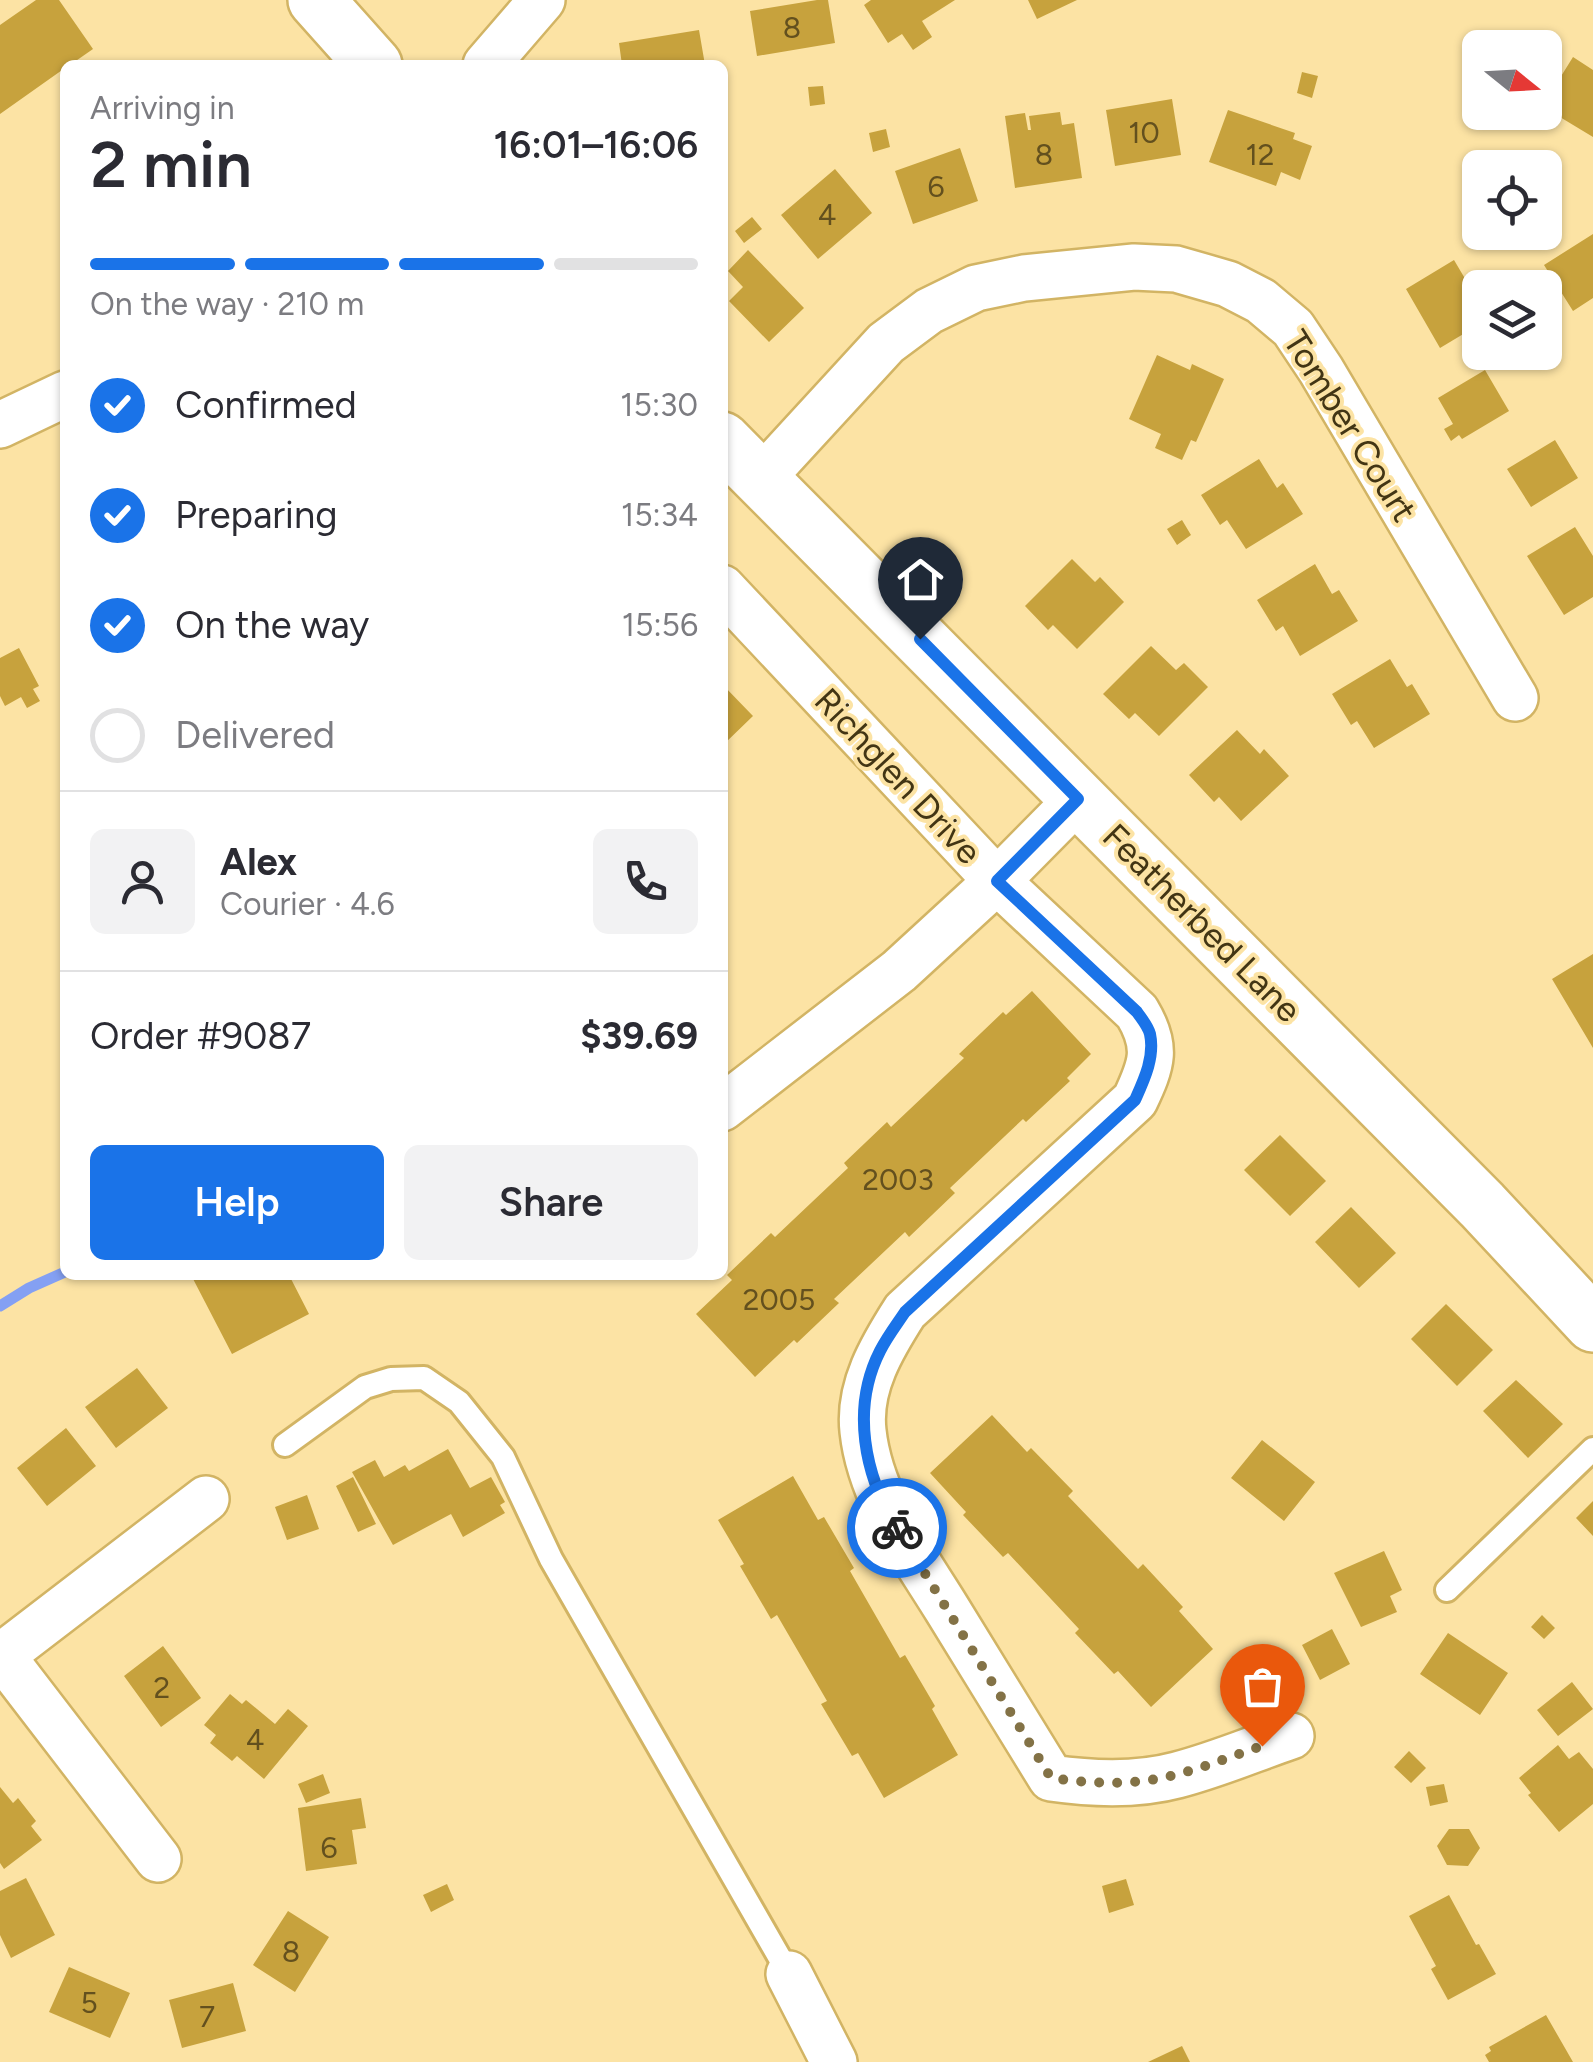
<!DOCTYPE html>
<html lang="en">
<head>
<meta charset="utf-8">
<style>
	:root { --surface:#fff; --page:#f2f2f3; --text:#2b2b33; --muted:#7c7c81; --line:#e1e1e2; --accent:#1a73e8 }
	body { margin:0; font-family:Figtree,sans-serif; background:var(--page); color:var(--text); height:100vh; display:flex; flex-direction:column; font-size:38px; white-space:nowrap }
	* { box-sizing:border-box; margin:0 }
	p { font-size:32px; color:var(--muted) }
	.icon { flex:none; width:55px; height:55px; fill:none; stroke:currentColor; stroke-width:2; stroke-linecap:round; stroke-linejoin:round }
	.map { position:relative; flex:1; overflow:hidden }
	.drawer { position:absolute; left:60px; top:60px; width:668px; height:1220px; display:flex; flex-direction:column; background:var(--surface); border-radius:15px; box-shadow:0 2px 8px #0004 }
	.drawer>* { flex:none }
	.needle { width:65px; rotate:108deg }
	.controls { position:absolute; left:1462px; top:30px; display:grid; gap:20px }
	.controls a { display:grid; place-items:center; width:100px; height:100px; border-radius:15px; background:var(--surface); box-shadow:0 2px 8px #0004; font-size:50px }
	.pin { position:absolute; display:grid; place-items:center; width:85px; height:85px; color:#fff; margin:-102px -42px; border-radius:50% 50% 50% 0; rotate:-45deg; box-shadow:0 0 10px #0007 }
	.pin .icon { rotate:45deg }
	.courier { position:absolute; display:grid; place-items:center; width:100px; height:100px; margin:-50px; border:8px solid #1a73e8; border-radius:50%; background:#fff; color:#222; box-shadow:0 2px 12px #0007 }
	.summary em { font-style:normal; font-weight:600 }
	.summary div { display:flex; flex-direction:column-reverse }
	.summary { display:flex; align-items:center; justify-content:space-between; height:170px; padding:0 30px }
	h1 { font-size:65px; font-weight:600; line-height:75px }
	.bar { display:grid; grid-template-columns:repeat(4,1fr); gap:15px 10px; align-content:center; height:120px; padding:0 30px }
	.bar i { height:12px; border-radius:8px; background:var(--line) }
	.bar .on { background:var(--accent) }
	.bar p { grid-column:span 4 }
	.line { display:flex; align-items:center; gap:25px; padding:0 30px; border-top:2px solid var(--line) }
	.line div { flex:1 }
	.round { display:grid; place-items:center; flex:none; width:105px; height:105px; border-radius:15px; background:var(--page) }
	ol { padding:0 30px; list-style:none }
	li { display:flex; align-items:center; gap:30px; height:110px }
	li p { margin-inline-start:auto }
	li .icon { padding:10px; border-radius:50%; background:var(--accent); color:#fff; stroke-width:4 }
	li:last-child { color:var(--muted) }
	li i { width:55px; height:55px; border:5px solid var(--line); border-radius:50% }
	.primary-button { display:flex; gap:20px; margin-top:auto; padding:20px 30px }
	.primary-button a { flex:1; height:115px; border-radius:15px; background:var(--accent); color:#fff; font-size:40px; font-weight:600; line-height:115px; text-align:center }
	.primary-button a+a { background:var(--page); color:var(--text) }
	.map>svg:first-child { display:block }
	.lines { fill:none; stroke-linecap:round; stroke-linejoin:round }
	.stream { stroke:#84a0f3; stroke-width:11 }
	.building { fill:#c7a23d }
	.lane-casing { stroke:#d2b464; stroke-width:28 }
	.street-casing { stroke:#d2b464; stroke-width:50 }
	.secondary-casing { stroke:#d2b464; stroke-width:60 }
	.lane { stroke:#fff; stroke-width:22 }
	.street { stroke:#fff; stroke-width:45 }
	.secondary { stroke:#fff; stroke-width:55 }
	.done { stroke:#837246; stroke-width:10; stroke-dasharray:0 18 }
	.route { stroke:#1a73e8; stroke-width:12 }
	.labels { text-anchor:middle; dominant-baseline:central; stroke-width:8; stroke-linejoin:round; paint-order:stroke }
	.number-label { font-size:30px; fill:#63501e }
	.street-label { font-size:35px; fill:#423514; stroke:#fce3a4 }
</style>
</head>
<body>
<div class="map">
<svg width="1593" height="2062" viewBox="0 0 1593 2062">
	<rect width="100%" height="100%" fill="#fce3a4"/>
	<g class="lines">
		<path class="stream" d="M0,1306L29,1288L65,1272"/>
	</g>
	<path class="building" d="M36,0H59L93,49L70,65H65V68L0,114V25Z
		M817,0H828L835,43L757,56L750,11Z
		M871,0H955L922,21L932,37L913,50L902,34L888,43L864,5Z
		M1028,0H1077L1037,19Z
		M699,30L705,65H622L619,43Z
		M1573,57L1593,70V137L1545,108V102Z
		M1302,72L1318,76L1312,98L1297,93Z
		M823,86L825,104L810,106L808,87Z
		M1172,99L1181,155L1115,166L1106,110Z
		M1228,110L1295,133L1293,139L1312,146L1300,180L1281,172L1276,186L1209,162Z
		M1060,112L1062,125L1074,123L1082,178L1015,188L1005,116L1025,113L1028,130H1031L1029,116Z
		M886,129L890,147L873,152L869,133Z
		M960,148L978,201L913,224L895,171Z
		M835,169L872,213L818,259L781,215Z
		M752,217L762,229L744,243L735,231Z
		M1593,234V298L1573,311L1544,265Z
		M748,250L804,308L769,342L729,301L743,287L728,271Z
		M1454,260L1480,304V324L1440,348L1406,289Z
		M1157,355L1190,370L1192,364L1224,379L1196,442L1191,440L1182,460L1155,448L1161,434L1129,419Z
		M1485,370L1509,411L1462,439L1459,435L1451,441L1444,429L1453,424L1438,398Z
		M1555,440L1578,478L1531,507L1507,469Z
		M1259,459L1277,488L1283,483L1303,514L1246,549L1227,520L1220,525L1201,495Z
		M1182,520L1191,535L1177,545L1167,529Z
		M1575,527L1593,556V597L1564,615L1527,556Z
		M1072,559L1095,582L1100,577L1124,602L1077,649L1053,625L1048,630L1025,606Z
		M1315,564L1332,594L1339,590L1358,621L1300,656L1283,626L1276,631L1257,600Z
		M1151,646L1176,670L1184,663L1208,687L1159,736L1135,713L1129,719L1103,694Z
		M19,648L39,686L33,689L40,701L27,708L21,697L5,706L0,696V658Z
		M1390,659L1407,687L1412,684L1430,714L1374,748L1357,721L1351,725L1332,694Z
		M722,684L753,716L722,746Z
		M1237,730L1260,754L1264,749L1289,776L1241,821L1219,797L1214,802L1189,775Z
		M1593,954V1048L1552,979Z
		M1032,991L1091,1054L1067,1078L1070,1081L1026,1122L1023,1119L950,1188L955,1193L909,1237L905,1232L834,1299L839,1303L797,1343L794,1340L755,1377L696,1314L732,1280L727,1275L771,1233L775,1237L848,1168L844,1163L887,1122L891,1127L964,1058L959,1054L1003,1012L1006,1015Z
		M1280,1135L1326,1181L1290,1216L1244,1170Z
		M1351,1207L1396,1253L1359,1288L1315,1242Z
		M191,1275H289L309,1314L232,1354Z
		M1446,1304L1493,1350L1457,1386L1411,1339Z
		M137,1368L168,1408L116,1448L85,1407Z
		M1516,1380L1563,1424L1528,1458L1483,1411Z
		M992,1415L1027,1452L1031,1448L1073,1491L1068,1496L1138,1569L1143,1564L1183,1607L1179,1611L1213,1649L1151,1707L1118,1671L1114,1674L1075,1633L1079,1629L1008,1553L1003,1557L963,1515L966,1512L930,1473Z
		M66,1428L96,1466L47,1506L17,1468Z
		M1262,1440L1315,1482L1284,1521L1231,1478Z
		M448,1449L470,1488L491,1477L505,1502L500,1505L505,1513L463,1537L451,1514L393,1545L352,1472L375,1460L384,1477L405,1465L409,1471Z
		M793,1476L818,1520L824,1517L854,1568L850,1571L900,1658L905,1655L935,1706L932,1709L958,1755L884,1798L858,1753L852,1756L821,1704L827,1701L777,1615L771,1619L740,1566L744,1564L718,1520Z
		M353,1477L376,1524L358,1532L336,1486Z
		M307,1495L319,1529L287,1540L275,1507Z
		M1593,1501V1536L1576,1518Z
		M1384,1551L1402,1590L1390,1596L1397,1612L1361,1627L1334,1573Z
		M1542,1615L1555,1628L1544,1639L1531,1627Z
		M1332,1629L1350,1664L1320,1680L1302,1645Z
		M1448,1633L1508,1673L1480,1715L1420,1674Z
		M163,1646L201,1698L161,1727L124,1676Z
		M1572,1682L1593,1709L1558,1736L1537,1710Z
		M230,1694L242,1704L246,1700L275,1724L288,1709L308,1726L264,1779L237,1756L232,1761L210,1743L216,1735L204,1725Z
		M1558,1745L1569,1759L1579,1752L1593,1769V1804L1559,1832L1528,1795L1531,1793L1519,1778Z
		M1409,1751L1426,1768L1411,1783L1394,1767Z
		M323,1774L330,1793L306,1803L298,1784Z
		M1444,1784L1448,1802L1430,1806L1426,1787Z
		M0,1787L13,1803L18,1798L36,1821L31,1826L42,1840L4,1869L0,1863Z
		M361,1798L366,1828L352,1830L357,1864L306,1871L298,1808Z
		M1449,1829H1469L1480,1848L1468,1866L1447,1865L1437,1846Z
		M26,1878L55,1935L11,1958L0,1935V1891Z
		M1126,1879L1134,1905L1109,1913L1102,1886Z
		M447,1884L454,1900L431,1912L423,1895Z
		M1449,1895L1476,1945L1479,1944L1496,1974L1448,2000L1431,1969L1436,1966L1409,1916Z
		M288,1911L329,1937L295,1992L253,1965Z
		M69,1967L130,1993L110,2038L49,2012Z
		M233,1983L246,2031L182,2048L169,2000Z
		M1546,2015L1573,2062H1489L1485,2055L1491,2051L1489,2047Z
		M1182,2046L1190,2062H1148Z"/>
	<g class="lines">
		<g class="lane-casing">
			<path id="lane" d="M285,1445L365,1387L391,1379L424,1378L459,1402L503,1457L551,1559L789,1974
				M1447,1590L1593,1449"/>
		</g>
		<g class="street-casing">
			<path id="street" d="M486,65L542,0
				M0,425L65,394
				M761,479L886,343L929,311L976,288L1024,278L1134,267L1176,269L1228,284L1261,301L1293,328L1321,370L1515,698
				M722,588L997,881L1137,1012C1158,1047 1152,1064 1135,1100L905,1311C882,1347 858,1387 863,1431C870,1497 913,1554 947,1609C982,1665 1016,1722 1051,1778C1093,1784 1136,1786 1177,1775C1216,1765 1253,1749 1291,1736
				M722,1108L899,971L997,881L1078,799
				M2,1656L158,1859
				M0,1657L206,1499
				M789,1974L834,2062"/>
		</g>
		<g class="secondary-casing">
			<path id="secondary" d="M316,0L374,65
				M722,440L1482,1205L1593,1324"/>
		</g>
		<use href="#lane" class="lane"/>
		<use href="#street" class="street"/>
		<use href="#secondary" class="secondary"/>
	</g>
	<g class="lines">
		<path class="done" d="M897,1528L1051,1778C1093,1784 1137,1786 1178,1774C1207,1767 1234,1755 1262,1746"/>
		<path class="route" d="M897,1528C864,1475 851,1408 880,1351C887,1337 897,1324 905,1312L1135,1100C1144,1080 1155,1057 1150,1034C1148,1026 1141,1018 1137,1012L997,881L1078,799L920,639"/>
	</g>
	<g class="labels">
		<g class="number-label">
			<text x="792" y="27">8</text>
			<text x="1144" y="132">10</text>
			<text x="1044" y="154">8</text>
			<text x="1260" y="154">12</text>
			<text x="936" y="186">6</text>
			<text x="827" y="214">4</text>
			<text x="898" y="1179">2003</text>
			<text x="779" y="1299">2005</text>
			<text x="162" y="1687">2</text>
			<text x="255" y="1739">4</text>
			<text x="329" y="1847">6</text>
			<text x="291" y="1951">8</text>
			<text x="89" y="2002">5</text>
			<text x="207" y="2016">7</text>
		</g>
		<g class="street-label">
			<text transform="translate(1350 426) rotate(58)">Tomber Court</text>
			<text transform="translate(898 776) rotate(47)">Richglen Drive</text>
			<text transform="translate(1202 923) rotate(45)">Featherbed Lane</text>
		</g>
	</g>
</svg>
<div class="controls">
<a><svg class="needle" viewBox="-14 -14 28 28"><path d="M0-13l5 13h-10z" fill="#e53935"/><path d="M0 13l5-13h-10z" fill="#7c7c81"/></svg></a>
<a><svg class="icon" aria-label="locate" viewBox="0 0 24 24"><circle cx="12" cy="12" r="6"/><path d="M12 2v4M12 18v4M2 12h4M18 12h4"/></svg></a>
<a><svg class="icon" aria-label="layers" viewBox="0 0 24 24"><path d="M12 4l9 5-9 5-9-5zM3 14l9 5 9-5"/></svg></a>
</div>
<div class="pin" style="left:1262px;top:1746px;background:#ea580c"><svg class="icon" aria-label="bag" viewBox="0 0 24 24"><path d="M5 8h14l-1 12H6zM9 8a3 3 0 0 1 6 0"/></svg></div>
<div class="pin" style="left:920px;top:639px;background:#1f2937"><svg class="icon" aria-label="home" viewBox="0 0 24 24"><path d="M3 11l9-7 9 7M6 9v11h12V9"/></svg></div>
<div class="courier" style="left:897px;top:1528px"><svg class="icon" aria-label="bike" viewBox="0 0 24 24"><circle cx="6" cy="16" r="4"/><circle cx="18" cy="16" r="4"/><path d="M6 16l4-8h5l3 8M10 8l3 8H6M13 5h3"/></svg></div>
<section class="drawer">
<div class="summary"><div><h1>2 min</h1><p>Arriving in</p></div><em>16:01–16:06</em></div>
<div class="bar"><i class="on"></i><i class="on"></i><i class="on"></i><i></i><p>On the way · 210 m</p></div>
<ol>
<li><svg class="icon" aria-label="check" viewBox="0 0 24 24"><path d="M5 12l5 5 9-10"/></svg>Confirmed<p>15:30</p></li>
<li><svg class="icon" aria-label="check" viewBox="0 0 24 24"><path d="M5 12l5 5 9-10"/></svg>Preparing<p>15:34</p></li>
<li><svg class="icon" aria-label="check" viewBox="0 0 24 24"><path d="M5 12l5 5 9-10"/></svg>On the way<p>15:56</p></li>
<li><i></i>Delivered</li>
</ol>
<div class="line" style="height:180px"><a class="round"><svg class="icon" aria-label="person" viewBox="0 0 24 24"><circle cx="12" cy="8" r="4"/><path d="M4 21q1-7 8-7t8 7"/></svg></a><div><b>Alex</b><p>Courier · 4.6</p></div><a class="round"><svg class="icon" aria-label="phone" viewBox="0 0 24 24"><path d="M5 4h4l2 5-3 2q2 4 5 5l2-3 5 2v4C11 20 4 13 5 4z"/></svg></a></div>
<div class="line" style="height:130px"><div>Order #9087</div><b>$39.69</b></div>
<div class="primary-button"><a>Help</a><a>Share</a></div>
</section>
</div>
</body>
</html>
